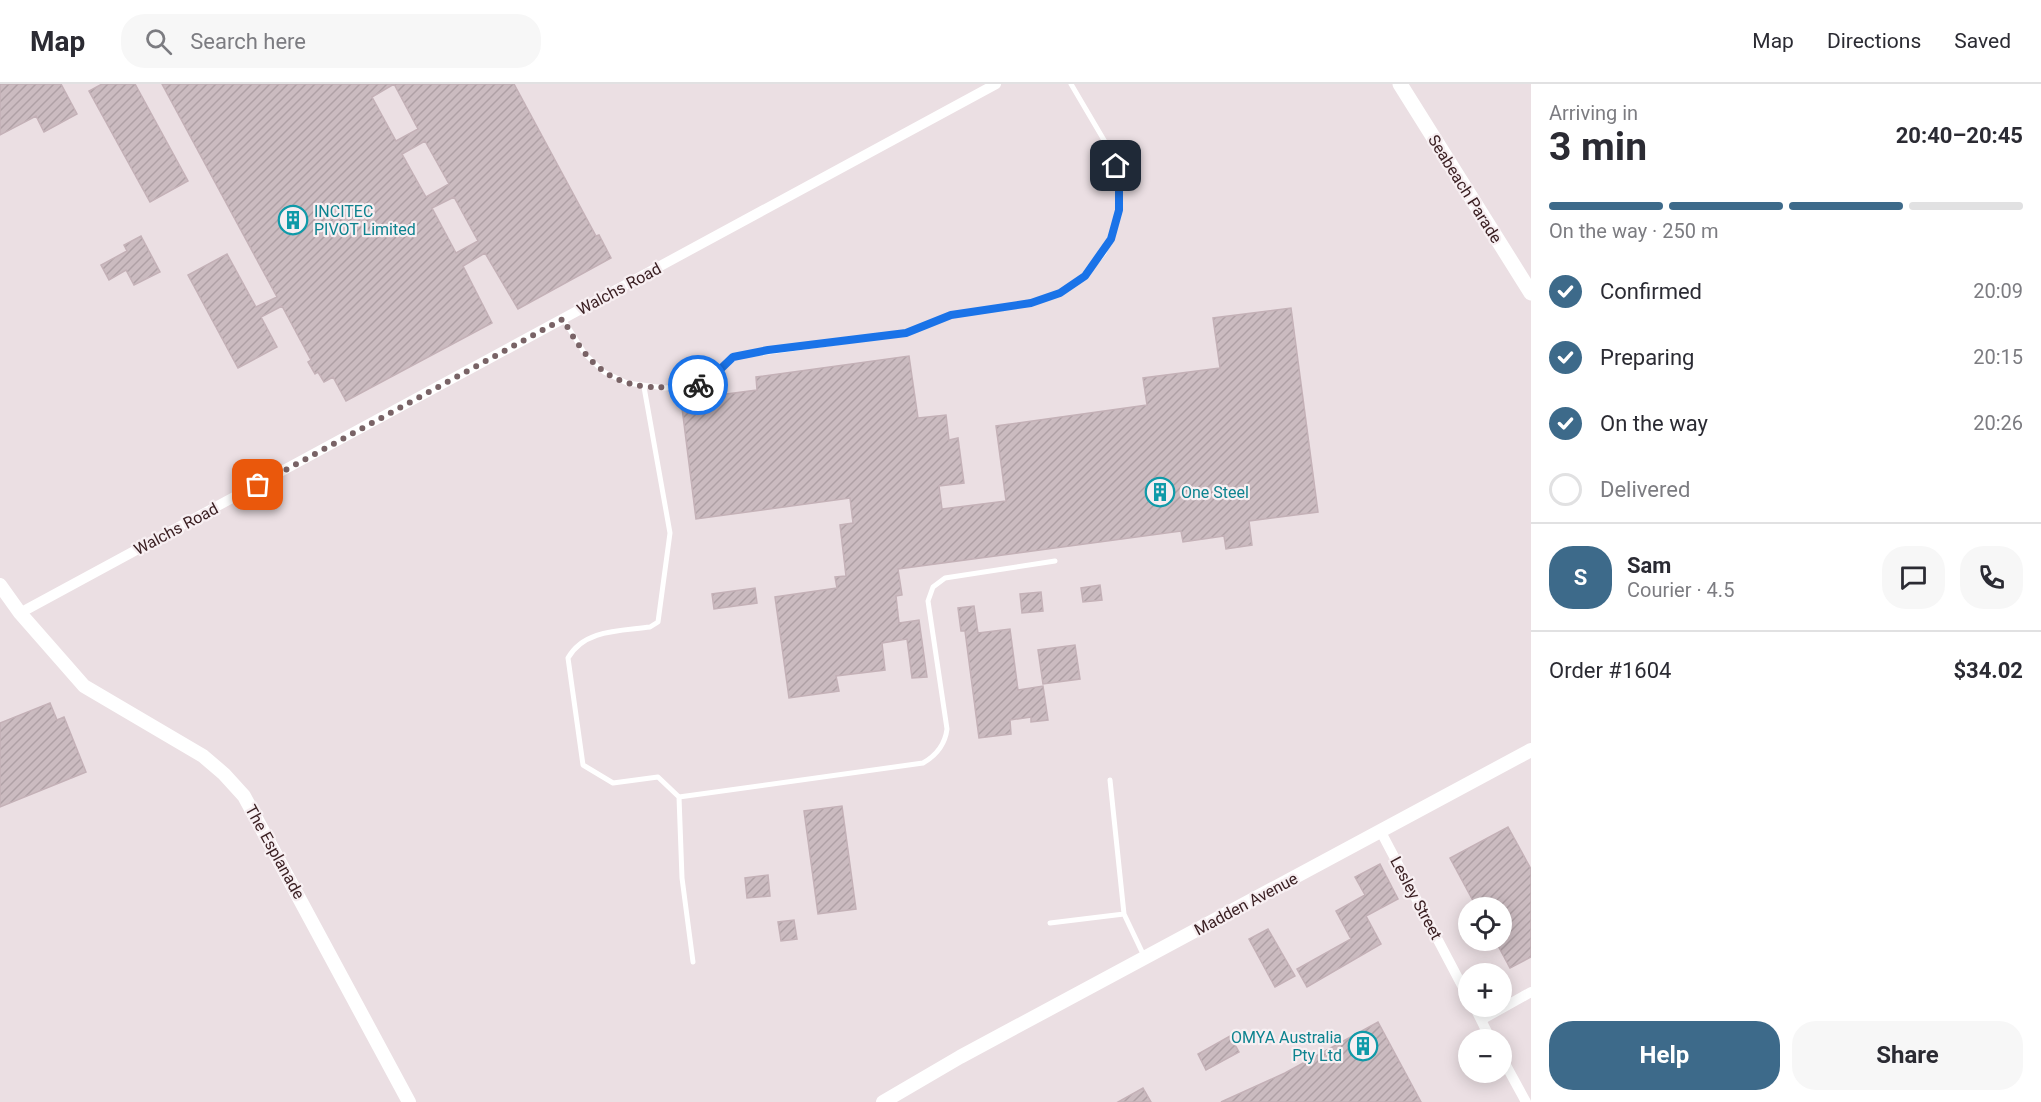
<!DOCTYPE html>
<html lang="en">
<head>
<meta charset="utf-8">
<style>
	:root { --surface:#fff; --page:#f7f7f7; --text:#2b2b33; --muted:#7c7c81; --line:#e1e1e2; --accent:#3d6a8a }
	body { margin:0; font-family:Roboto,sans-serif; background:var(--page); color:var(--text); height:100vh; display:flex; flex-direction:column; font-size:22px; white-space:nowrap }
	* { box-sizing:border-box; margin:0 }
	p { font-size:20px; color:var(--muted) }
	.icon { flex:none; width:33px; height:33px; fill:none; stroke:currentColor; stroke-width:2; stroke-linecap:round; stroke-linejoin:round }
	.map { position:relative; flex:1; overflow:hidden }
	.side { display:flex; flex-direction:column; background:var(--surface); width:510px }
	.side>* { flex:none }
	.tools { position:absolute; left:1458px; top:813px; display:grid; gap:12px }
	.tools a { display:grid; place-items:center; width:54px; height:54px; border-radius:50%; background:var(--surface); box-shadow:0 3px 15px #0003; font-size:30px }
	.pin { position:absolute; display:grid; place-items:center; width:51px; height:51px; color:#fff; margin:-26px; border-radius:12px; box-shadow:0 3px 9px #0006 }
	.courier { position:absolute; display:grid; place-items:center; width:60px; height:60px; margin:-30px; border:4px solid #1a73e8; border-radius:50%; background:#fff; color:#222; box-shadow:0 2px 8px #0007 }
	.summary em { font-style:normal; font-weight:700 }
	.summary div { display:flex; flex-direction:column-reverse }
	.summary { display:flex; align-items:center; justify-content:space-between; height:102px; padding:0 18px }
	h1 { font-size:39px; font-weight:700; line-height:45px }
	.bar { display:grid; grid-template-columns:repeat(4,1fr); gap:9px 6px; align-content:center; height:72px; padding:0 18px }
	.bar i { height:8px; border-radius:4px; background:var(--line) }
	.bar .selected { background:var(--accent) }
	.bar p { grid-column:span 4 }
	.line { display:flex; align-items:center; gap:15px; padding:0 18px; border-top:2px solid var(--line) }
	.line div { flex:1 }
	.round { display:grid; place-items:center; flex:none; width:63px; height:63px; border-radius:24px; background:var(--page) }
	ol { padding:0 18px; list-style:none }
	li { display:flex; align-items:center; gap:18px; height:66px }
	li p { margin-inline-start:auto }
	li .icon { padding:6px; border-radius:50%; background:var(--accent); color:#fff; stroke-width:4 }
	li:last-child { color:var(--muted) }
	li i { width:33px; height:33px; border:3px solid var(--line); border-radius:50% }
	.button { display:flex; gap:12px; margin-top:auto; padding:12px 18px }
	.button a { flex:1; height:69px; border-radius:24px; background:var(--accent); color:#fff; font-size:24px; font-weight:700; line-height:69px; text-align:center }
	.button a+a { background:var(--page); color:var(--text) }
	header { display:flex; align-items:center; gap:36px; box-sizing:border-box; height:84px; padding:0 30px; background:var(--surface); border-bottom:2px solid var(--line) }
	header strong { font-size:28px }
	nav { display:flex; gap:33px; margin-inline-start:auto; font-size:21px }
	.search { width:420px; height:54px; background:var(--page); display:flex; align-items:center; gap:15px; box-sizing:border-box; padding:0 21px; border-radius:24px; color:var(--muted); font-size:22px }
	main { display:flex; flex:1; min-height:0 }
	.map>svg:first-child { display:block }
	.building { fill:url(#building-hatch); stroke:#c4b1b7; stroke-width:1.5; fill-rule:evenodd }
	.lines { fill:none; stroke-linecap:round; stroke-linejoin:round }
	.service { stroke:#fff; stroke-width:5 }
	.minor { stroke:#fff; stroke-width:10 }
	.tertiary { stroke:#fff; stroke-width:14 }
	.secondary { stroke:#fff; stroke-width:15 }
	.done { stroke:#796366; stroke-width:6; stroke-dasharray:0 10.8 }
	.route { stroke:#1a73e8; stroke-width:8 }
	.labels { text-anchor:middle; dominant-baseline:central; stroke-width:4.5; stroke-linejoin:round; paint-order:stroke }
	.street-label { font-size:16px; fill:#3b2023; stroke:#f7eff2 }
	.culture-label { font-size:16px; fill:#0d838f; stroke:#f7eff2; text-anchor:start }
</style>
</head>
<body>
<header>
<strong>Map</strong>
<div class="search"><svg class="icon" aria-label="search" viewBox="0 0 24 24"><circle cx="10" cy="10" r="6"/><path d="M15 15l6 6"/></svg>Search here</div>
<nav><a>Map</a><a>Directions</a><a>Saved</a></nav>
</header>
<main>
<div class="map">
<svg width="1531" height="1018" viewBox="0 0 1531 1018">
	<defs>
		<pattern id="building-hatch" width="6" height="6" patternUnits="userSpaceOnUse" patternTransform="scale(1.5)"><rect width="6" height="6" fill="#cbbbc0"/><path d="M-1 1l2-2M0 6l6-6M5 7l2-2" fill="none" stroke="#afa0a5"/></pattern>
	</defs>
	<rect width="100%" height="100%" fill="#ebdfe3"/>
	<path class="building" d="M0,0H61L77,30L44,48L36,32L0,51Z
		M102,0H135L188,97L150,118L89,7Z
		M162,0H514L596,152L599,151L611,174L518,225L485,169L463,182L492,239L346,317L333,293L324,298L318,288L315,290L308,278L311,276L282,222L261,233L277,263L238,284L188,191L227,170L256,223L277,213ZM394,0L418,45L396,57L372,13ZM425,57L449,100L426,113L402,70ZM454,113L478,157L456,169L432,124Z
		M141,152L160,188L134,201L126,186L109,196L101,181L127,167L124,161Z
		M1291,224L1318,428L1249,437L1252,461L1226,465L1224,452L1183,458L1181,447L898,485L902,511L896,512L899,539L919,536L927,593L912,594L907,555L882,559L885,586L836,592L839,607L789,614L775,513L837,504L835,493L846,492L840,441L853,439L850,414L696,435L681,316L757,306L756,293L909,272L918,334L946,331L949,356L958,354L964,399L939,402L942,425L1006,417L996,342L1147,321L1143,294L1220,284L1213,234Z
		M1100,501L1102,516L1083,518L1081,504Z
		M755,504L757,519L714,525L712,510Z
		M1041,508L1043,527L1022,529L1020,510Z
		M974,522L978,549L1010,545L1018,606L1043,602L1048,636L1031,638V633L1010,636L1011,650L979,654L965,547H961L958,524Z
		M1075,561L1080,595L1043,600L1038,566Z
		M50,619L57,636L64,633L86,688L0,723V639Z
		M842,722L856,825L818,830L804,727Z
		M1508,743L1531,785V873L1510,884L1495,856H1502V824H1477L1450,774Z
		M1380,780L1398,815L1366,832L1381,860L1307,903L1297,885L1351,855L1336,827L1365,811L1355,793Z
		M768,791L770,812L747,814L745,794Z
		M794,836L797,855L781,857L778,838Z
		M1268,845L1295,892L1275,903L1249,855Z
		M1378,938L1421,1018H1221L1285,989Z
		M1230,952L1239,968L1206,986L1198,970Z
		M1143,1004L1151,1018H1118Z"/>
	<g class="lines">
		<path class="service" d="M563,235L585,270L604,288L627,299L665,304L705,300L733,273L906,249L951,231L1031,219L1060,209L1085,192L1104,169L1116,141L1120,111L1119,96L1111,68L1071,0
			M644,303L670,449L658,538L650,543C621,547 584,545 568,574L583,681L613,699L658,693L679,713L682,794L693,878
			M1110,696L1124,830L1144,872
			M679,713L923,679C937,671 945,661 947,645L928,517L933,503L945,494L1055,477
			M1050,839L1124,830"/>
		<path class="minor" d="M20,529L996,0
			M1381,748L1468,913
			M1474,922L1491,956
			M1481,936L1531,908
			M1502,974L1526,1018"/>
		<path class="tertiary" d="M0,501L20,529L84,602L203,672L224,690L244,712L409,1018
			M883,1018L960,973L1531,666"/>
		<path class="secondary" d="M1400,0L1531,209"/>
	</g>
	<g class="lines">
		<path class="done" d="M258,401L563,235C597,299 628,309 698,301"/>
		<path class="route" d="M698,301L705,300L733,273L768,266L906,249L951,231L1031,219L1060,209L1085,192L1111,155L1119,126V96L1116,82"/>
	</g>
	<defs>
		<g id="building-ring" transform="scale(1.5)"><circle r="9.5" fill="#f7eff2" stroke="#0f9aa8" stroke-width="1.5"/><path d="M-4-6H4V6H1V3H-1V6H-4ZM-2.5-4.3h1.7v1.8h-1.7ZM.8-4.3h1.7v1.8H.8ZM-2.5-1h1.7V.8h-1.7ZM.8-1h1.7V.8H.8Z" fill="#0f9aa8"/></g>
	</defs>
	<g fill-rule="evenodd">
		<use href="#building-ring" x="293" y="136"/>
		<use href="#building-ring" x="1160" y="408"/>
		<use href="#building-ring" x="1363" y="962"/>
	</g>
	<g class="labels">
		<g class="street-label">
			<text transform="translate(1465 105) rotate(58)">Seabeach Parade</text>
			<text transform="translate(619 205) rotate(-28)">Walchs Road</text>
			<text transform="translate(176 445) rotate(-28)">Walchs Road</text>
			<text transform="translate(275 768) rotate(61)">The Esplanade</text>
			<text transform="translate(1416 814) rotate(62)">Lesley Street</text>
			<text transform="translate(1246 820) rotate(-28)">Madden Avenue</text>
		</g>
		<g class="culture-label">
			<text x="314" y="127">INCITEC<tspan x="314" dy="18">PIVOT Limited</tspan></text>
			<text x="1181" y="408">One Steel</text>
			<text x="1342" y="953" text-anchor="end">OMYA Australia<tspan x="1342" dy="18">Pty Ltd</tspan></text>
		</g>
	</g>
</svg>
<div class="tools">
<a><svg class="icon" aria-label="locate" viewBox="0 0 24 24"><circle cx="12" cy="12" r="6"/><path d="M12 2v4M12 18v4M2 12h4M18 12h4"/></svg></a>
<a>+</a>
<a>−</a>
</div>
<div class="pin" style="left:258px;top:401px;background:#ea580c"><svg class="icon" aria-label="bag" viewBox="0 0 24 24"><path d="M5 8h14l-1 12H6zM9 8a3 3 0 0 1 6 0"/></svg></div>
<div class="pin" style="left:1116px;top:82px;background:#1f2937"><svg class="icon" aria-label="home" viewBox="0 0 24 24"><path d="M3 11l9-7 9 7M6 9v11h12V9"/></svg></div>
<div class="courier" style="left:698px;top:301px"><svg class="icon" aria-label="bike" viewBox="0 0 24 24"><circle cx="6" cy="16" r="4"/><circle cx="18" cy="16" r="4"/><path d="M6 16l4-8h5l3 8M10 8l3 8H6M13 5h3"/></svg></div>
</div>
<section class="side">
<div class="summary"><div><h1>3 min</h1><p>Arriving in</p></div><em>20:40–20:45</em></div>
<div class="bar"><i class="selected"></i><i class="selected"></i><i class="selected"></i><i></i><p>On the way · 250 m</p></div>
<ol>
<li><svg class="icon" aria-label="check" viewBox="0 0 24 24"><path d="M5 12l5 5 9-10"/></svg>Confirmed<p>20:09</p></li>
<li><svg class="icon" aria-label="check" viewBox="0 0 24 24"><path d="M5 12l5 5 9-10"/></svg>Preparing<p>20:15</p></li>
<li><svg class="icon" aria-label="check" viewBox="0 0 24 24"><path d="M5 12l5 5 9-10"/></svg>On the way<p>20:26</p></li>
<li><i></i>Delivered</li>
</ol>
<div class="line" style="height:108px"><b class="round" style="background:var(--accent);color:#fff">S</b><div><b>Sam</b><p>Courier · 4.5</p></div><a class="round"><svg class="icon" aria-label="chat" viewBox="0 0 24 24"><path d="M4 5h16v11H9l-5 4z"/></svg></a><a class="round"><svg class="icon" aria-label="phone" viewBox="0 0 24 24"><path d="M5 4h4l2 5-3 2q2 4 5 5l2-3 5 2v4C11 20 4 13 5 4z"/></svg></a></div>
<div class="line" style="height:78px"><div>Order #1604</div><b>$34.02</b></div>
<div class="button"><a>Help</a><a>Share</a></div>
</section>
</main>
</body>
</html>
